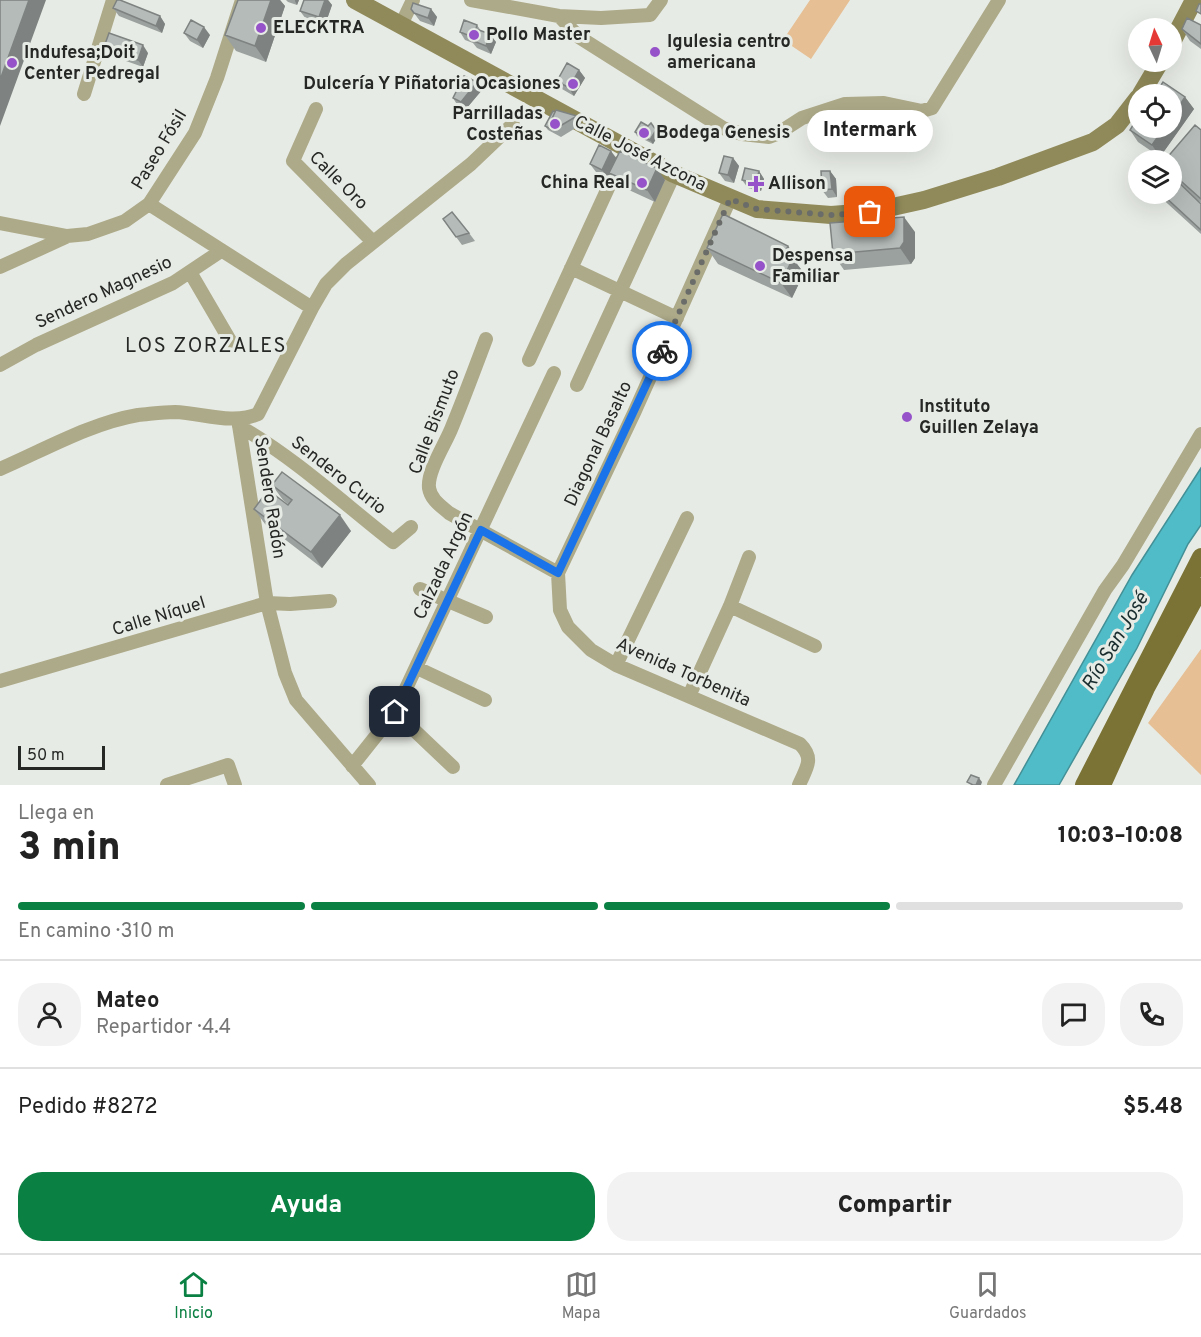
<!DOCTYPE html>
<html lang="es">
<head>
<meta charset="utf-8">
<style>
	:root { --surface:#fff; --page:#f2f2f2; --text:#222; --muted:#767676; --line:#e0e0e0; --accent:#0b8043 }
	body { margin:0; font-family:Overpass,sans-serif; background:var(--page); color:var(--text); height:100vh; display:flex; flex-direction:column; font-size:22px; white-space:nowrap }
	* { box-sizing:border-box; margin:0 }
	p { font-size:20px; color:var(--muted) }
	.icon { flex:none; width:33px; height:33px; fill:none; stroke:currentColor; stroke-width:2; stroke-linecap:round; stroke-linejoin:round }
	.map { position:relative; height:785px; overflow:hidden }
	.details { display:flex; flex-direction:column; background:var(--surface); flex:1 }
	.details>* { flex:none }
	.needle { width:39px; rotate:356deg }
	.fabs { position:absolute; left:1128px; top:18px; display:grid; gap:12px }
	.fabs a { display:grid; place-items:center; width:54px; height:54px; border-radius:50%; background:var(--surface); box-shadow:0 6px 24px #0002; font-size:30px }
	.scale { position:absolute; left:18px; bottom:15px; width:87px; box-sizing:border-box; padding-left:6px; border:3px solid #262826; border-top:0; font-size:16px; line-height:21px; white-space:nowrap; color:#262826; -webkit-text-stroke:4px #e7ebe5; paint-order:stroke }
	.pin { position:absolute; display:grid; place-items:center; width:51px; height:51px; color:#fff; margin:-26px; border-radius:12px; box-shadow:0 3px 9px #0006 }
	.courier { position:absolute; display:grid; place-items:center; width:60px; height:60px; margin:-30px; border:4px solid #1a73e8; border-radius:50%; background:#fff; color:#222; box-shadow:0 2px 8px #0007 }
	.bubble { position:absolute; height:42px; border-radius:21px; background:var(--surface); box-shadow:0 6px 24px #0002; font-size:20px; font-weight:800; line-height:42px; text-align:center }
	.overview em { font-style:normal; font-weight:800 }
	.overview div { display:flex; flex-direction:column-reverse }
	.overview { display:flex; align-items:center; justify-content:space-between; height:102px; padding:0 18px }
	h1 { font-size:39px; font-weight:800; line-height:45px }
	.bar { display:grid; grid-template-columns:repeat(4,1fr); gap:9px 6px; align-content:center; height:72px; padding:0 18px }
	.bar i { height:8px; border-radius:4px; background:var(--line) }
	.bar .active { background:var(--accent) }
	.bar p { grid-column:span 4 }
	.line { display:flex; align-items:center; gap:15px; padding:0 18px; border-top:2px solid var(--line) }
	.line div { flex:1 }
	.round { display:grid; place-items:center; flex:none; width:63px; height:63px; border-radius:24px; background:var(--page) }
	.action { display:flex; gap:12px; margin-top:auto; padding:12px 18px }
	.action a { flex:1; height:69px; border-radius:24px; background:var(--accent); color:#fff; font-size:24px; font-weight:800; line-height:69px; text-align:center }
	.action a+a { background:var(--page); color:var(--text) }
	.dock { display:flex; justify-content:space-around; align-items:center; height:84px; border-top:2px solid var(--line); background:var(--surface); font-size:16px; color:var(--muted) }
	.dock a { display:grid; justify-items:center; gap:3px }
	.dock .active { color:var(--accent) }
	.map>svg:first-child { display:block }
	.green { fill:#e6bf94 }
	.water { fill:#50bcc8; stroke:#439097; stroke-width:1.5 }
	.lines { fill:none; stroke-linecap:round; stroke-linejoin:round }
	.minor { stroke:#adaa89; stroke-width:14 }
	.secondary { stroke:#908a5a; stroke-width:18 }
	.primary { stroke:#7b7335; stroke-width:18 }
	.wall { fill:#9ba19e }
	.shaded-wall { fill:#7e8381 }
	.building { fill:#b4bbb8; stroke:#7e8381; stroke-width:1.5 }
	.done { stroke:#6a6c69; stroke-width:6; stroke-dasharray:0 10.8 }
	.route { stroke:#1a73e8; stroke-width:8 }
	.poi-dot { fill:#9653c9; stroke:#e7ebe5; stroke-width:2 }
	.labels { text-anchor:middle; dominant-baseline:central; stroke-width:6; stroke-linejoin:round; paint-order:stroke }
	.poi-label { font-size:18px; font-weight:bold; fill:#262826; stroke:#e7ebe5; text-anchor:start }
	.street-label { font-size:18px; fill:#262826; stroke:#e7ebe5 }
	.neighbourhood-label { font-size:20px; letter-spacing:1.5px; fill:#262826; stroke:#e7ebe5 }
	.water-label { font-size:20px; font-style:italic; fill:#192d2f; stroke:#e7ebe5 }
</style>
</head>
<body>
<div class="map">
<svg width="1201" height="785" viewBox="0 0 1201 785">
	<rect width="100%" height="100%" fill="#e7ebe5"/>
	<path class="green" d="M810,0H850L811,59L783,40Z
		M1201,649V775L1148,723Z"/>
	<path class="water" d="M1201,468V525L1188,544L1137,648L1059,785H1014L1132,575Z"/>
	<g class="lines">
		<path class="minor" d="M471,0L559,16L601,18L650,15L661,0
			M559,16L579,37L723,128L742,134L769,137L777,134L802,118L845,104L884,103L922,111L932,108L999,0
			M401,25L413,0
			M84,94L113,0
			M316,109L293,161L373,242
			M730,199L634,413L558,573L560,610L568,627L591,650L616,665L800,744C815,759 806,768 799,785
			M149,204L312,308
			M0,223L67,236L88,234L125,221L149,204L195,133L217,78L242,0
			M0,267L66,237
			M571,268L677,318
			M190,272L232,344
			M486,339C475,368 464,398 452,427C446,443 427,471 429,488C431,500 441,506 449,513L558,573
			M529,360L620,162
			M0,365L36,345L173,283L221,251
			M577,385L674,174
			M238,419L267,603L285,673L296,700L369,785
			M239,426C295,458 343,503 393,542L411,527
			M0,469C44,450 91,423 138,415C150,414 163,412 175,412C202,413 233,425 258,414L312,308L326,284L346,264L471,164L513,124
			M420,589L486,617
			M730,606L815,646
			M616,665L687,518
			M417,668L485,700
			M0,681L267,603L290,604L330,601
			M689,696L730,606L749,557
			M395,712L453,767
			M352,766L395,712L554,373
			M167,785L228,765L235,785
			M994,785L1105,590L1123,565L1201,434"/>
		<path class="secondary" d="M355,0L674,174L757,209L831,215L870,212L924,200L998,177L1093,142L1117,125L1138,98
			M1172,42L1194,0
			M1141,94L1160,62"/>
		<path class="primary" d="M1084,785L1201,557
			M1102,785L1146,688L1201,587"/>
	</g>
	<path class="wall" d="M238,0H280L285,6L266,62L236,51L225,35Z
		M286,0H299L297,5L288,2Z
		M304,0H328L332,5L325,25L306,19L300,11Z
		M113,8L160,16L165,24L162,33L119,16Z
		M411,9H431L437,17L434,26L420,21Z
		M477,25L481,31L496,42L491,54L477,48L473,43L465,40L460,32Z
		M1201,25V49L1190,41L1182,29Z
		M184,33L210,35L203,48L190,41Z
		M104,47L148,53L143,67L109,55Z
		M579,70L585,78L574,96L562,89L557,81Z
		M482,90L466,109L458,106L453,98Z
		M1185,97L1194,109L1160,157L1138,142L1130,130Z
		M555,112L577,116L582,124L561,137L548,130L545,126Z
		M1201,130V203L1193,197L1201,204V234L1157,194H1172V160Z
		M635,132L659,134L653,144L637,136Z
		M617,158L665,180L655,202L618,185L610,174L608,178L596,172L590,164Z
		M733,158L739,166L734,183L725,181L719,173Z
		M759,171L764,179L761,191L748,188L742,180Z
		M830,171L836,179L837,197L828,198L822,190Z
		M443,219L469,233L475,241L462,245Z
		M915,232V258L911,264L844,270L833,254Z
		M788,246L799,261L797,264L804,273L792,298L718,264L707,248Z
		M272,485L351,531L322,568L265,524L254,509L288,505H289L283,500Z"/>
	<path class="shaded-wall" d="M29,0H46L0,126V80Z
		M271,0H280L285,6L266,62L255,46Z
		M295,0H299L297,5L295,1Z
		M325,0H328L332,5L325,25L319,17Z
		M431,9L437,17L434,26L428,18Z
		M160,16L165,24L162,33L156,26Z
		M204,27L210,35L203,48L197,40Z
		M490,34L496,42L491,54L486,46Z
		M143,45L148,53L143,67L138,60Z
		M579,70L585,78L574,96L569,88Z
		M477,82L482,90L466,109L461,102Z
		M1185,97L1194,109L1160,157L1152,145L1164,128H1172V117Z
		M656,130L659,134L653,144L650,140Z
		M611,151L617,159L608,178L602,170Z
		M733,158L739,166L734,183L728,175Z
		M657,168L665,180L655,202L647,190Z
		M759,171L764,179L761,191L756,183Z
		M830,171L836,179L837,197L832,189Z
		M904,217L915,232V258L911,264L900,248Z
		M788,246L799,261L797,264L804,273L792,298L781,283L784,254Z
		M340,515L351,531L322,568L311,552Z
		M979,778L982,782L981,785H976Z"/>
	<path class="building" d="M0,0H29L0,80Z
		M117,0H120L160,16L156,26L113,8Z
		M238,0H271L255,46L225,35Z
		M304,0H325L319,17L300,11Z
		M413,3L431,9L428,18L414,13L411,9Z
		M1199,4H1201V14L1196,11Z
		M1187,18L1201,25V44L1182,29Z
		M191,20L204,27L197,40L184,33Z
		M464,20L477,25L476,29L490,34L486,46L471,40L473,37L460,32Z
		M109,33L143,45L138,60L104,47Z
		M567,63L579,70L569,88L557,81Z
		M464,76L477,82L461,102L453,98Z
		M1163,82L1185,97L1172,117V94H1155Z
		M556,110L577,116L555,129L549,125Z
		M553,111L555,112L549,125L551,129L545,126Z
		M1138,117V128H1164L1152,145L1130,130Z
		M641,122L648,126L651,123L656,130L650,140L635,132Z
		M1195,125L1201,130V199L1172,173V160H1165Z
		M599,145L611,151L602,170L590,164Z
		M620,151L657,168L647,190L609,173Z
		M724,156L733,158L728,175L719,173Z
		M745,168L759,171L756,183L742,180Z
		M821,171H830L832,189L822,190Z
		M1172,176L1201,204V230L1162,194H1172Z
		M452,212L469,233L456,237L443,219Z
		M723,214L788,246L784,254L793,258L781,283L707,248Z
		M904,217V242L900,248L833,254L830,223Z
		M282,472L340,515L311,552L254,509L268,490L288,505L292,500L272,485Z
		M971,775L979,778L976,785H973L967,782Z"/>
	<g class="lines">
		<path class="done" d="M662,351L730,199L757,209L831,215L870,212"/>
		<path class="route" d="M395,712L481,530L558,573L662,351"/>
	</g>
	<g class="poi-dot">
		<circle cx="261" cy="28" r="6"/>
		<circle cx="474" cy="35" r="6"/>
		<circle cx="655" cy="52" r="6"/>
		<circle cx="12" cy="63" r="6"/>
		<circle cx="573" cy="84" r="6"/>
		<circle cx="555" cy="124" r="6"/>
		<circle cx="644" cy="133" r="6"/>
		<circle cx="642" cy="183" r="6"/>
		<path d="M753 175h6v6h6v6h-6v6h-6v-6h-6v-6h6z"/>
		<circle cx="760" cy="266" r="6"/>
		<circle cx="907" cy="417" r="6"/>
	</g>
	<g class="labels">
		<g class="poi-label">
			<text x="273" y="28">ELECKTRA</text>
			<text x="486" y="35">Pollo Master</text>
			<text x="667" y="42">Igulesia centro<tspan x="667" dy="21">americana</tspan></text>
			<text x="24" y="53">Indufesa;Doit<tspan x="24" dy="21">Center Pedregal</tspan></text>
			<text x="561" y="84" text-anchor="end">Dulcería Y Piñatoria Ocasiones</text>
			<text x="543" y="114" text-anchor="end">Parrilladas<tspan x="543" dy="21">Costeñas</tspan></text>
			<text x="656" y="133">Bodega Genesis</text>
			<text x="630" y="183" text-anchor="end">China Real</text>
			<text x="768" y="184">Allison</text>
			<text x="772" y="256">Despensa<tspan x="772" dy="21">Familiar</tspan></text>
			<text x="919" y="407">Instituto<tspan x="919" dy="21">Guillen Zelaya</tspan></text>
		</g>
		<g class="street-label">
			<text transform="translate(160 150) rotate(-59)">Paseo Fósil</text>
			<text transform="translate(640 154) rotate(27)">Calle José Azcona</text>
			<text transform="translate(338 181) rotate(45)">Calle Oro</text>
			<text transform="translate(104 293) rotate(-25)">Sendero Magnesio</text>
			<text transform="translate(435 422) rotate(-69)">Calle Bismuto</text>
			<text transform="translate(599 444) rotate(-65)">Diagonal Basalto</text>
			<text transform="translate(338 476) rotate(38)">Sendero Curio</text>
			<text transform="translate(269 498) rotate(81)">Sendero Radón</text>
			<text transform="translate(444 566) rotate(-65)">Calzada Argón</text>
			<text transform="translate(159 617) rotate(-17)">Calle Níquel</text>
			<text transform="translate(683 673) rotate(24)">Avenida Torbenita</text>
		</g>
		<g class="neighbourhood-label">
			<text x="206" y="347">LOS ZORZALES</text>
		</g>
		<g class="water-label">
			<text transform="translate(1116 642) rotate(-59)">Río San José</text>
		</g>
	</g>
</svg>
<div class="fabs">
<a><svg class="needle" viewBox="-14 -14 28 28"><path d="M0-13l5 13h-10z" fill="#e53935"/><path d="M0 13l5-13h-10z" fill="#767676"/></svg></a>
<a><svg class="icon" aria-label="locate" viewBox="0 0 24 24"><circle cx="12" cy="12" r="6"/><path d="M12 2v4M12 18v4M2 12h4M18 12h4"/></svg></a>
<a><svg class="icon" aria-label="layers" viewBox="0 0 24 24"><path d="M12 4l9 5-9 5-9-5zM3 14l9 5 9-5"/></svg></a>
</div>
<div class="scale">50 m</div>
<div class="pin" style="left:870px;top:212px;background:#ea580c"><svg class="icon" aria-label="bag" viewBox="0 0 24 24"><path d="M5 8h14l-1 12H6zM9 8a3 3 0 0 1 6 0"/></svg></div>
<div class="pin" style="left:395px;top:712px;background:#1f2937"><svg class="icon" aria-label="home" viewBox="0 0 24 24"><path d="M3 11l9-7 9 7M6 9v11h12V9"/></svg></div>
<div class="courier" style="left:662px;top:351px"><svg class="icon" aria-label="bike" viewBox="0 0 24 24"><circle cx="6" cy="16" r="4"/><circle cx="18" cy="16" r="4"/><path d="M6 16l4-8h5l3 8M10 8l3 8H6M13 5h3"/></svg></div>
<div class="bubble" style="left:807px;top:110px;width:126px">Intermark</div>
</div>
<section class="details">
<div class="overview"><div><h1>3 min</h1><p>Llega en</p></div><em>10:03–10:08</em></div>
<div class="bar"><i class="active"></i><i class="active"></i><i class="active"></i><i></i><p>En camino · 310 m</p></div>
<div class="line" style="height:108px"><a class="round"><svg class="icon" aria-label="person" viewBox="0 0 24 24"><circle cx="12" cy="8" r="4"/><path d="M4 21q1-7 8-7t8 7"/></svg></a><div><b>Mateo</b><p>Repartidor · 4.4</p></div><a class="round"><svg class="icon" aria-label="chat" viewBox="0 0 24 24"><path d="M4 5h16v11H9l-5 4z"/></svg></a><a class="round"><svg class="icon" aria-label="phone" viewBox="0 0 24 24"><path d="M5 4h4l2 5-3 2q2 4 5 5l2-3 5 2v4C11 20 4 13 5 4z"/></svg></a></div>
<div class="line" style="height:78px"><div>Pedido #8272</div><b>$5.48</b></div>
<div class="action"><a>Ayuda</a><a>Compartir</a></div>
</section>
<nav class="dock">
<a class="active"><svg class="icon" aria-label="home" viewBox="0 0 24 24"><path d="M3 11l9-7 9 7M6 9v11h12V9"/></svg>Inicio</a>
<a><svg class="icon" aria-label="map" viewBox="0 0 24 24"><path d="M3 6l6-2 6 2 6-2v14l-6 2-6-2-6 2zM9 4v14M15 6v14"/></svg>Mapa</a>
<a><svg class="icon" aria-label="saved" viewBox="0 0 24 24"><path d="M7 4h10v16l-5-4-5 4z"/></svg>Guardados</a>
</nav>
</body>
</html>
